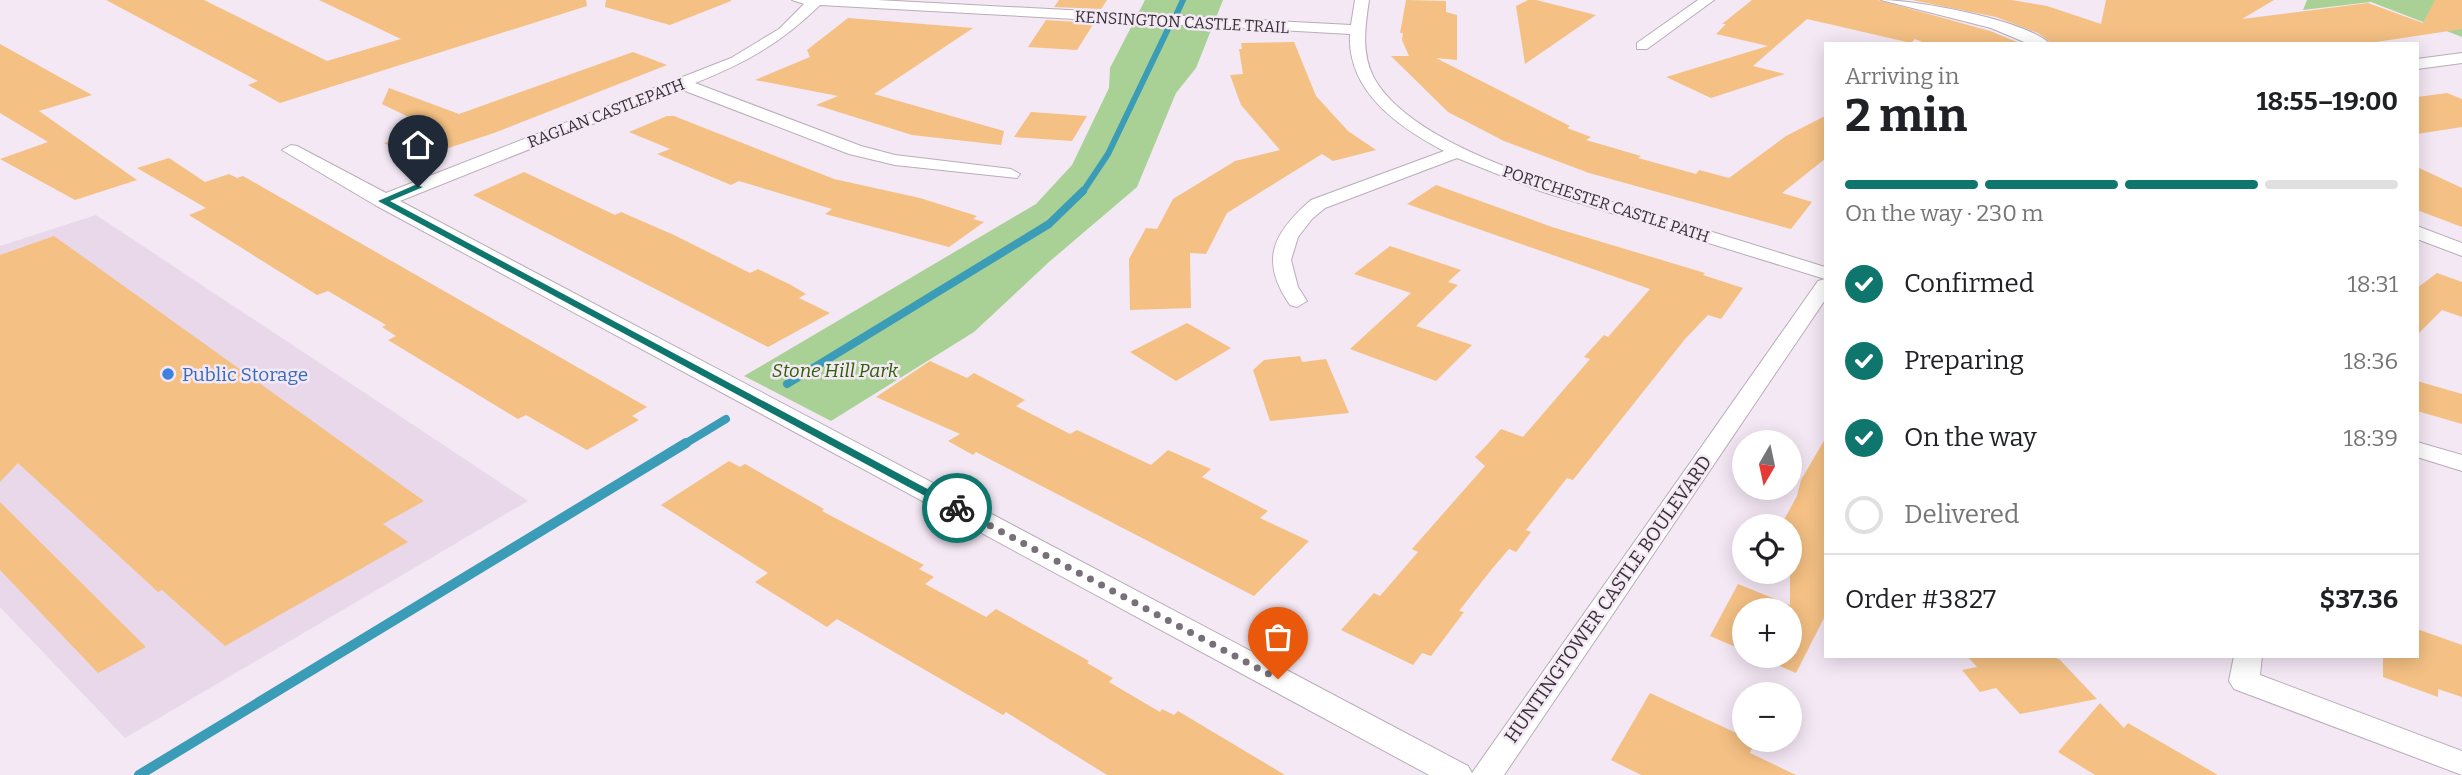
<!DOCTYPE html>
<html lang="en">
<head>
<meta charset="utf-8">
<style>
	:root { --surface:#fff; --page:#f6f6f6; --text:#202124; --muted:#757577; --line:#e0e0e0; --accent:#0f766e }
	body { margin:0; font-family:Bitter,serif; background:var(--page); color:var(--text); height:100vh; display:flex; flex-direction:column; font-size:26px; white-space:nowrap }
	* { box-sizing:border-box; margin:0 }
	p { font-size:23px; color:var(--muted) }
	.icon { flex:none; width:38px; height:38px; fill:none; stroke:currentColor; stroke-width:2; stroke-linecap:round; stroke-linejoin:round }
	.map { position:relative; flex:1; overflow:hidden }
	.sheet { position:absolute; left:1824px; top:42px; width:595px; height:616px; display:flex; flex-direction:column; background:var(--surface); border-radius:0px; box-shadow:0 4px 18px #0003 }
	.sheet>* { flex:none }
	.needle { width:46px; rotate:189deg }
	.buttons { position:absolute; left:1732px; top:430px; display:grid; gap:14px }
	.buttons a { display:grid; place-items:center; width:70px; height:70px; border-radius:50%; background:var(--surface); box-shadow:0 4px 18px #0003; font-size:35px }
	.pin { position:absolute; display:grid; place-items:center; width:60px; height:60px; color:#fff; margin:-72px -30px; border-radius:50% 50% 50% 0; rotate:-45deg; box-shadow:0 0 7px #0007 }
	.pin .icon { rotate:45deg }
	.courier { position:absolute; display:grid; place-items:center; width:70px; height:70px; margin:-35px; border:5px solid #0f766e; border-radius:50%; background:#fff; color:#222; box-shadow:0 2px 9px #0007 }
	.head em { font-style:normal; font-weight:700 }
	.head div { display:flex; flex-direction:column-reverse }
	.head { display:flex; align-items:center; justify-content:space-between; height:119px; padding:0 21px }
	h1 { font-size:46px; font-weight:700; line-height:52px }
	.bar { display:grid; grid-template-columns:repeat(4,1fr); gap:10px 7px; align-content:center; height:84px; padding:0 21px }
	.bar i { height:9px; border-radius:5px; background:var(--line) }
	.bar .active { background:var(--accent) }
	.bar p { grid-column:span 4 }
	.line { display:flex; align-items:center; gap:18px; padding:0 21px; border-top:2px solid var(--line) }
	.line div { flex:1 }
	ol { padding:0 21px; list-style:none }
	li { display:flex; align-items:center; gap:21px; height:77px }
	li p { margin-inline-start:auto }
	li .icon { padding:7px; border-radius:50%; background:var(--accent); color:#fff; stroke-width:4 }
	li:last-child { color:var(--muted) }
	li i { width:38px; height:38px; border:4px solid var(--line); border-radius:50% }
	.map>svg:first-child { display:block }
	.built { fill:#e9d8e9 }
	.green { fill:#a9d196 }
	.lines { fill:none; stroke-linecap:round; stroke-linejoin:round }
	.stream-far2 { stroke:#3a9cb6; stroke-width:6 }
	.stream-far1 { stroke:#3a9cb6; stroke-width:8 }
	.stream { stroke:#3a9cb6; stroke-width:10 }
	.building { fill:#f4c084 }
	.street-casing { stroke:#b8adb8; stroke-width:2 }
	.street { fill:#fff; fill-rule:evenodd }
	.route { fill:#0f766e }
	.done { stroke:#787078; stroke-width:7; stroke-dasharray:0 12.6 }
	.shop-dot { fill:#3f7fe0; stroke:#f4e8f4; stroke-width:2.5 }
	.labels { text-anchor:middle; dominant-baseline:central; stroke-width:5; stroke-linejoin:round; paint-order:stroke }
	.far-street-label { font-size:16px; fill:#353035; stroke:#f4e8f4 }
	.park-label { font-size:19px; font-style:italic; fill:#2c5f02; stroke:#f4e8f4 }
	.shop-label { font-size:19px; fill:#366cbe; stroke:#f4e8f4; text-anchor:start }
	.street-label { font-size:19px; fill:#353035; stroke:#f4e8f4 }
</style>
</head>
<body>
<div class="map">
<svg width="2462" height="775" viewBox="0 0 2462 775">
	<rect width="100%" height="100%" fill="#f4e8f4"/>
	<path class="built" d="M96,215L528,501L125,738L0,607V246Z"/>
	<path class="green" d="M1145,0H1223L1196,68L1176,93L1137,187L1049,262L974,332L831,421L744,376L1036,204L1072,165L1109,88L1110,68Z
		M2307,0H2462V37L2371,2L2303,10Z"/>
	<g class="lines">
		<path class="stream-far2" d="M1177,13L1183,0
			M1082,193L1108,154L1168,29"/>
		<path class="stream-far1" d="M787,384L1049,224L1083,191
			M683,445L726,419"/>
		<path class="stream" d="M139,775L686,443"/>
	</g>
	<path class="building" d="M106,0H204L327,61L401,39L319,0H586L587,6L280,103L248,85L258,81Z
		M606,0H731V1L670,25L605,7Z
		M1059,0H1107L1101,9L1054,7Z
		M1406,0L1446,1V12L1457,15V60L1436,58L1570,126L1567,128L1591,137L1586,140L1641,156L1638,158L1696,174L1699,170L1729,178L1786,136L1825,116V159L1782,193L1812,202L1791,229L1589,173L1504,141L1448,112L1391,56H1409L1402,40L1403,33H1400Z
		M1528,0H1536L1596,15L1525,64L1516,6Z
		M1752,0H1878L1990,31L2022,44H1927L1915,39L1911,43L1807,19L1753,66L1785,74L1711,98L1666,77L1768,46L1716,34L1726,24H1722Z
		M1912,0H2011L2047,6L2101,24L2106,0H2274L2242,19L2368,3L2423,23L2435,0H2462V29L2363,44H2053L2038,33L1996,17Z
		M848,18L973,28L874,94L1004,131L1001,145L912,135L816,105L838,96L755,80L810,57L807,50Z
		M1046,20L1094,23L1077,50L1028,47Z
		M1294,42L1316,96L1348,131L1376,150L1333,161L1322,154L1227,213L1206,254L1190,253L1191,308L1130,310L1129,259L1146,228L1157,229L1173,199L1235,161L1280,150L1241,105L1230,75L1243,74L1239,49H1242L1241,43Z
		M0,44L92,95L39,111L137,180L75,200L0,159L48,142L0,113Z
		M633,52L667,65L494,133L415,159L384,143L429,127L382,104L389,88L459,114Z
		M2447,93L2462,99V127L2417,134V97Z
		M1031,112L1087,116L1072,141L1014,137Z
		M667,116H674L834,179L920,198L977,216L973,219L984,222L949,247L825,214L832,209L739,181L731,185L657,154L670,149L629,132Z
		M169,158L205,182L229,174L237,178L243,176L647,407L632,416L639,420L587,450L526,415L518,419L388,340L396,336L382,327L386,325L328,291L317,295L189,215L206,208L137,168Z
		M2417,167L2462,188V227L2417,210Z
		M524,172L615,215L621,212L674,235L750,273L758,269L791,285L806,294L799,298L830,313L768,347L473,195Z
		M1436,185L1552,227L1705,273L1703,275L1743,288L1721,319L1708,315L1685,339L1573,480L1567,478L1526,530L1531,532L1516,552L1509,549L1491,570L1459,611L1464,612L1431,656L1422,653L1413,665L1341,630L1374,593L1380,596L1418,552L1412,549L1485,466L1475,457L1485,447L1501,429L1523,437L1590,359L1584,357L1604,335L1608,337L1650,289L1407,204Z
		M54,236L424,501L383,524L408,542L225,646L162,590L158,592L18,463L0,482V255Z
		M1390,246L1461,270L1448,282L1458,285L1416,326L1472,345L1436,381L1350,349L1411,293L1354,274Z
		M2437,273L2462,282V317L2442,310L2417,335V288Z
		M1187,323L1231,348L1176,381L1130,352Z
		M1300,356L1302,362L1326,359L1349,413L1270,421L1253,370L1264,360Z
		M930,361L967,378L974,373L1025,400L1016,406L1070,434L1077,430L1151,465L1168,450L1211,469L1202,477L1268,511L1260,518L1309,541L1254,596L976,452L973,455L948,441L960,434L876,397Z
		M2417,381L2462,394V424L2417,411Z
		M1825,439V616L1796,673L1757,656H1790V611H1745V651L1710,636L1738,584L1790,605V527H1780L1797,496L1801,480Z
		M729,461L740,467L745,464L824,509L822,511L924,565L919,569L934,577L925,584L986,617L996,609L1089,661L1087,663L1113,678L1109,682L1160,712L1162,709L1174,715L1178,711L1285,775H1107L1006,712L1003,715L837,619L827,627L755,582L768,573L661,505Z
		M0,502L146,647L98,673L0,570Z
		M2417,629L2462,645V697L2438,689V697L2383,677V656H2417Z
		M1967,656H2052L2060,660L2097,699L2020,714L1996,688L1980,692L1962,670L1977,667Z
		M1650,693L1745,737V740L1755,741L1750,753L1796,775H1641L1611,760Z
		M2100,703L2124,728L2128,723L2218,775H2095L2058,752Z"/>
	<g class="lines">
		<g class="street-casing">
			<path id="street" d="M792,0H877L1351,25L1355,0H1369C1365,27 1361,53 1374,78C1416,153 1588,194 1667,218C1720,234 1773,251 1825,267V300L1504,775H1429L375,205L282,150L291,145L297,146L386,193L731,58L779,29L804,4ZM820,5L1350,34C1347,91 1398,127 1444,151L1311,200C1273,233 1259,260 1290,305L1297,307L1307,301L1298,287L1291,260L1298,237L1312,219L1325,208L1457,158L1540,191L1825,279L1818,281L1472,773L1468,766L400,201L680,89L849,154L895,165L1017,178L1020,174L1011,169L895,155L861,146L695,83C745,63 780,44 820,5Z
				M1698,0H1714L1647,49H1637V43Z
				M1881,0C1916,0 2026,20 2050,44H2029L1991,28Z
				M2462,53V63L2417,69V59Z
				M2417,226L2462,243V256L2417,239Z
				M2417,442L2462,455V471L2417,457Z
				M2234,656H2262L2260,675L2462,751V775L2234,689L2229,681Z"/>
		</g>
		<use href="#street" class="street"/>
	</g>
	<path class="route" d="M415,185L423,187L390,201L963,508L953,511L378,201Z"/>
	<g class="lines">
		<path class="done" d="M957,508L1278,679"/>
	</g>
	<circle class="shop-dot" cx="168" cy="374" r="7"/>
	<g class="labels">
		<g class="far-street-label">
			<text transform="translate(1182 22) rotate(3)">KENSINGTON CASTLE TRAIL</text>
			<text transform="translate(606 113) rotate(-21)">RAGLAN CASTLEPATH</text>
			<text transform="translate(1606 204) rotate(18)">PORTCHESTER CASTLE PATH</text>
		</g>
		<g class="park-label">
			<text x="835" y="370">Stone Hill Park</text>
		</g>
		<g class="shop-label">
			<text x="182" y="374">Public Storage</text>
		</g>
		<g class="street-label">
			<text transform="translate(1608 599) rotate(-55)">HUNTINGTOWER CASTLE BOULEVARD</text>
		</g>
	</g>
</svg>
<div class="buttons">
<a><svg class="needle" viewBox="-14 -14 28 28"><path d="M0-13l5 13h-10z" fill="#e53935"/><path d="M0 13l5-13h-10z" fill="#757577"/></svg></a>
<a><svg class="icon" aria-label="locate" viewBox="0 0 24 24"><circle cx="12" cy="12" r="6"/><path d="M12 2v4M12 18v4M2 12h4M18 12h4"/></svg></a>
<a>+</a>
<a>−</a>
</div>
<div class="pin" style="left:1278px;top:679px;background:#ea580c"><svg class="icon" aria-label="bag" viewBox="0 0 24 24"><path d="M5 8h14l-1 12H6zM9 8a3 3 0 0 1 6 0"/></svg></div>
<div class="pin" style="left:418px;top:187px;background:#1f2937"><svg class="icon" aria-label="home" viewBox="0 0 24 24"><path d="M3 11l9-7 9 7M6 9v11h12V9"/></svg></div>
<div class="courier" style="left:957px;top:508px"><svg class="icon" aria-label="bike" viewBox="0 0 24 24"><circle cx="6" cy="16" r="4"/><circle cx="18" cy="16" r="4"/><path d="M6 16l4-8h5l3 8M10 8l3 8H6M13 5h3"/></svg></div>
<section class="sheet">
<div class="head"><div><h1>2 min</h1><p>Arriving in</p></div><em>18:55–19:00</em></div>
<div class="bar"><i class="active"></i><i class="active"></i><i class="active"></i><i></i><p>On the way · 230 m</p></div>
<ol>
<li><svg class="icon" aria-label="check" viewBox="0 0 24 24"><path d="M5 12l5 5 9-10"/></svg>Confirmed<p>18:31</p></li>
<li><svg class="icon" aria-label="check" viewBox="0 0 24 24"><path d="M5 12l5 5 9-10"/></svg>Preparing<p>18:36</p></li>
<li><svg class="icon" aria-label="check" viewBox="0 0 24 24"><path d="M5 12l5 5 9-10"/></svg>On the way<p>18:39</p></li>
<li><i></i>Delivered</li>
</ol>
<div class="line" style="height:91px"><div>Order #3827</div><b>$37.36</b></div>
</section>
</div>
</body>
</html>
